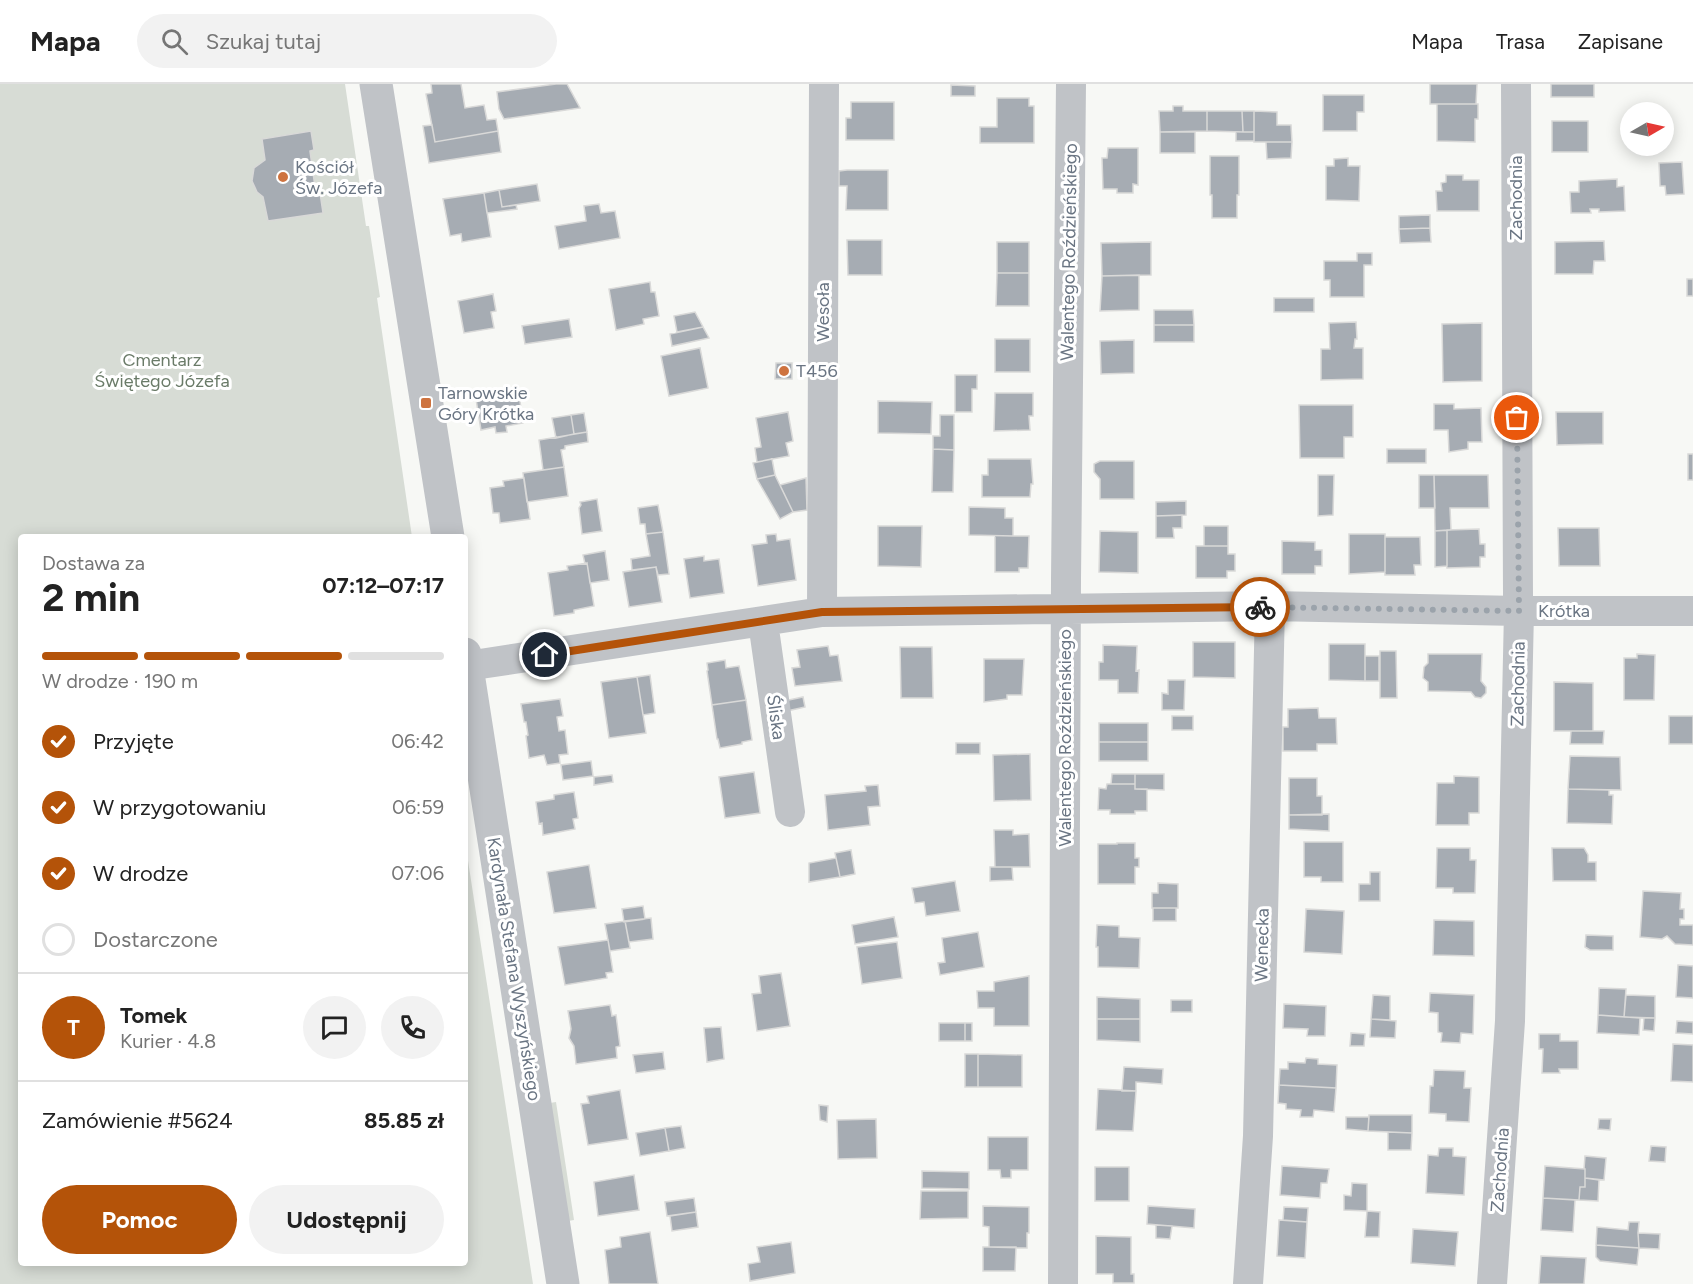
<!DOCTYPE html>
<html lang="pl">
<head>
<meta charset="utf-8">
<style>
	:root { --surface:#fff; --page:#f2f2f2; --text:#222; --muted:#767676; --line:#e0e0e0; --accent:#b45309 }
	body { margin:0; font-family:Figtree,sans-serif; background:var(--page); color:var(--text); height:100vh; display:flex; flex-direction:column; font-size:22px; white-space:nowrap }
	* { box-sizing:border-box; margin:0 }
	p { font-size:20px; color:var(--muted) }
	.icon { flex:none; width:33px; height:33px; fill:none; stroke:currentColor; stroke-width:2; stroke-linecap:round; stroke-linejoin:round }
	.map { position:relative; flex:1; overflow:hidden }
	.details { position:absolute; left:18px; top:450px; width:450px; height:732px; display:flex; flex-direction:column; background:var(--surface); border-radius:6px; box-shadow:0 3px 15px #0003 }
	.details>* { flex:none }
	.needle { width:39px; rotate:81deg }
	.tools { position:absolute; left:1620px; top:18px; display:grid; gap:12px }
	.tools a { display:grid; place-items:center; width:54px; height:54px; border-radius:50%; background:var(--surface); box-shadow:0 3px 15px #0003; font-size:30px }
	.pin { position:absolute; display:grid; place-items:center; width:51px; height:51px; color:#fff; margin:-26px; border:3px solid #fff; border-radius:50%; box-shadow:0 2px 6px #0007 }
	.courier { position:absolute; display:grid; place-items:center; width:60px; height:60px; margin:-30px; border:4px solid #b45309; border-radius:50%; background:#fff; color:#222; box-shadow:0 2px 8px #0007 }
	.overview em { font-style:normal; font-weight:700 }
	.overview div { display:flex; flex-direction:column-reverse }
	.overview { display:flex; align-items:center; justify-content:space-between; height:102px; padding:0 24px }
	h1 { font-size:39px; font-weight:700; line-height:45px }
	.bar { display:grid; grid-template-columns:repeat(4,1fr); gap:9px 6px; align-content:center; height:72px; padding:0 24px }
	.bar i { height:8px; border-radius:4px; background:var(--line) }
	.bar .on { background:var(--accent) }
	.bar p { grid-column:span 4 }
	.line { display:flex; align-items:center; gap:15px; padding:0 24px; border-top:2px solid var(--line) }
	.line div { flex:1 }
	.round { display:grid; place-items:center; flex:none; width:63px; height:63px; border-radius:32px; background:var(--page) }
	ol { padding:0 24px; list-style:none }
	li { display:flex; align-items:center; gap:18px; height:66px }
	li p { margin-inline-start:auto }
	li .icon { padding:6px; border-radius:50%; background:var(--accent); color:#fff; stroke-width:4 }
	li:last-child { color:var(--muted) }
	li i { width:33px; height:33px; border:3px solid var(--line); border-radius:50% }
	.cta { display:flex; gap:12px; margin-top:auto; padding:12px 24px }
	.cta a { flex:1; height:69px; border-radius:36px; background:var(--accent); color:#fff; font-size:24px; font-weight:700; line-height:69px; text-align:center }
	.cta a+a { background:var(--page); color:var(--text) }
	header { display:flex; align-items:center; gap:36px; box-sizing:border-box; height:84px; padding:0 30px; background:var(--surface); border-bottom:2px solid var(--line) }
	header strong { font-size:28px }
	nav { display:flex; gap:33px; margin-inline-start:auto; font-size:21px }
	.search { width:420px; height:54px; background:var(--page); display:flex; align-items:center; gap:15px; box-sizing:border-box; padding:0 21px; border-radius:33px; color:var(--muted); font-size:22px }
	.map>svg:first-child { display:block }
	.green { fill:#d7dcd5 }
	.building { fill:#a6acb3; stroke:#d9d9d8; stroke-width:1.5 }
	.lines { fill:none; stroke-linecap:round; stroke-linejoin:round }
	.minor { stroke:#c0c3c7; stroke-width:30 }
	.tertiary { stroke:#c0c3c7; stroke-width:33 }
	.done { stroke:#9ba3ab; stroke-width:6; stroke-dasharray:0 10.8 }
	.route { stroke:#b45309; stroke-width:8 }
	.poi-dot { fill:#ce733f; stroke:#fff; stroke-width:2 }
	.labels { text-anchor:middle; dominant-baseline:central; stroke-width:6; stroke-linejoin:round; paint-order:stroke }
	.poi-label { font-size:18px; fill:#6a7583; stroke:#fff; text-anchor:start }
	.street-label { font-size:18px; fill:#6a7583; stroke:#fff }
	.park-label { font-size:18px; fill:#6a7b68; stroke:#fff }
</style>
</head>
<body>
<header>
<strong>Mapa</strong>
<div class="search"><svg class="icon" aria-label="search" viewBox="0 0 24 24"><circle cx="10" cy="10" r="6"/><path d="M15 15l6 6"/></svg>Szukaj tutaj</div>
<nav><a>Mapa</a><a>Trasa</a><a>Zapisane</a></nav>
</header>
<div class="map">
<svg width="1693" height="1200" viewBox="0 0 1693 1200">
	<rect width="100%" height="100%" fill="#f7f8f5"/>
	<path class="green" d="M0,0H345L366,142H369L380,213L377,214L412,453H21V1179H465V757L533,1200H0Z
		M556,1018L574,1136L568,1137L550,1019Z"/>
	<path class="building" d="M431,0H461L465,24L484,21L487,36L496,35L498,47L435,58L426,10L432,9Z
		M556,0H567L580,24L504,35L499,25L497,8Z
		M1430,0H1477L1476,20H1430Z
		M1551,0H1594V13H1551Z
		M951,1L975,2V12H951Z
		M1323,11H1364V28H1357V47H1323Z
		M997,14H1029V22H1034V59H980V43H997Z
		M851,18H894V56H846V34H851Z
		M1437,20H1478V35H1475V58L1437,57Z
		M1173,22H1183V27H1207V47L1160,48L1159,27H1173Z
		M1207,27H1242L1243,48L1207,47Z
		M1242,27H1254V48H1243Z
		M1254,27L1277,28V41H1291L1292,58H1254Z
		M1552,37H1588V68H1552Z
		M432,41L435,58L498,47L501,68L429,79L423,42Z
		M311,47L314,66L310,67L316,110L320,109L323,129L268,137L263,113L257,108L252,97L254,84L265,76L262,55Z
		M1160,48H1195V69H1160Z
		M1236,48H1254V57H1236Z
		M1266,58H1292L1291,74L1267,75Z
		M1108,64H1138V101L1133,100V109H1117V105H1103L1102,74H1107Z
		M1210,72H1239V111H1237V134H1212V111H1210Z
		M1348,74V82H1360L1359,117L1326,116V82H1334V75Z
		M1682,78L1684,110L1666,111L1665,102H1660L1659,79Z
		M847,86H888V126H846L847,102H839V87Z
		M1446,91H1463V96H1479V127H1437L1436,107H1442L1441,99L1446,98Z
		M1617,95V103L1624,102L1625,127L1599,128V125H1590L1591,129H1571L1570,108H1579V97Z
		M537,100L540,117L502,123L499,106Z
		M499,106L502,123L516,121L517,125L487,129L484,109Z
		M484,109L491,153L462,158L461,150L450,152L443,115Z
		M599,120L601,129L615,127L620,154L559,165L555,142L586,137L584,122Z
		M1430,131V144L1399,145V132Z
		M1430,144L1431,158L1400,159L1399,145Z
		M847,156H882V191H848Z
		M1604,157L1605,177H1594L1593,190H1555V158Z
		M997,158H1029V189H997Z
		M1151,158V191L1102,192L1101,159Z
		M1357,169H1372V181H1364V213H1330V196H1324V177H1357Z
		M997,189H1029V222H996Z
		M1139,191V226L1100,227L1102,192Z
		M1687,195H1693V212H1687Z
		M650,198L651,208H655L659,232L643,235L644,240L616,246L609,205Z
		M493,210L496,227L491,228L494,244L464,249L458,217Z
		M1274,214H1314V228H1274Z
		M1154,226H1193L1194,241H1154Z
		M695,228L703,243L677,248L674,232Z
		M569,235L572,253L525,260L522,242Z
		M1356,238L1357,255H1355L1354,264H1363V295L1321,296V265H1330L1329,239Z
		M1482,239V297L1443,298L1442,240Z
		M1154,241H1194V258H1154Z
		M703,243L709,254L672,262L670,250Z
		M995,255H1030V288H995Z
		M1134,256V289L1101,290L1100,257Z
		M700,264L708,304L669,312L661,272Z
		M776,279H792V295H775Z
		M955,291H977V305H972V328H955Z
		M518,303L523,339L506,342L507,348L496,349L495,343L481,346L475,309Z
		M995,309H1033V332H1029L1030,346L994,347Z
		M878,317L932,318L931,350L878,349Z
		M1434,320H1454V325L1481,324L1482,358H1468V365L1449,368L1448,346H1434Z
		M1299,321H1353V353H1344V374H1300Z
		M788,328L793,357L786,359L789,372L757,378L755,364L761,363L756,334Z
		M1556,328H1603V360L1557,361Z
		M584,329L587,348L574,350L571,331Z
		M571,331L574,350L556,354L552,334Z
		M940,331H954V366L933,365V352H940Z
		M587,348L588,358L565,362V365L561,366L564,383L543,386L539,356Z
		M933,365L954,366L953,408H932Z
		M1387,365H1426V379H1387Z
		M1688,370H1693V396H1688Z
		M772,375L775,391L757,395L753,379Z
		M988,375H1031L1033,400H1031L1030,413H982V391H988Z
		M1100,377H1134V415H1100V395L1094,388V380Z
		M564,383L568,412L527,418L523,389Z
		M775,391L793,428L780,435L757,395Z
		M1318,391H1334L1333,431L1318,432Z
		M1419,391H1434L1435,424H1419Z
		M1434,391H1488L1489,424H1450L1451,446L1435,447Z
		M524,394L530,435L500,439L499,429H493L490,404L504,402L503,397Z
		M806,394L807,426L793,428L780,401Z
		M597,415L602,447L582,450L579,424L581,421L580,418Z
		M1186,417V431L1156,432V418Z
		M658,421L663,448L646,450L645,440H640L638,424Z
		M969,423L1005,424V434H1013V452L969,451Z
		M1182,431V444H1173L1174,454H1156V432Z
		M878,442H922L921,483L878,482Z
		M1204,442H1228V462H1204Z
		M1558,444H1599L1600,482H1559Z
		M1479,445L1480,460H1485V473H1480V483L1447,484V446Z
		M1447,446V482L1435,483V447Z
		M1100,447L1138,448V489L1099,488Z
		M663,448L669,490L658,491L656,483L632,486L631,475L650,472L646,450Z
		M776,450L777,457L790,455L796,496L758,502L752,461L767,459L766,451Z
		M1349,450H1385V488L1349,490Z
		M995,452H1029L1028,484H1019V488H995Z
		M1385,453H1420L1421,481H1414L1415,491H1385Z
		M1282,457L1315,458V466H1322V482H1315V490H1282Z
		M1196,462H1228V470H1235V487H1227V494H1196Z
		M605,467L609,496L590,499L587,479L585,480L583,471Z
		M704,472V477L719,475L724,509L690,514L684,475Z
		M587,479L594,522L574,526V529L554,532L548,489L568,486L567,482Z
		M656,483L662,518L629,523L623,488Z
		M1193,558H1235V594L1193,593Z
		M1329,560H1365V597L1329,596Z
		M1103,561L1137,562L1136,587L1139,586L1138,609H1118V596H1099V578H1103Z
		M828,562L830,572L838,571L842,597L795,602L792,584L800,583L797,566Z
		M900,563H932L933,614H901Z
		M1380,567H1396L1397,614H1380Z
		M1428,570H1482L1481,597L1486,603V609L1481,614L1475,613L1471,608L1428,607V598L1423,594L1424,583L1428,579Z
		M1637,570L1655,571L1654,616H1624V574H1637Z
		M1365,572H1379V597H1365Z
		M984,575H1024L1022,611H1007V615L984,618Z
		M725,576L726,584L739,582L746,616L712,621L707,587L708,586L707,579Z
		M650,591L655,629L643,631L637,593Z
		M637,593L646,649L609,654L601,598Z
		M1168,596H1185L1184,626H1162V609L1168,610Z
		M1554,598L1593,599V647H1554Z
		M803,613L805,623L787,627L784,617Z
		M560,615L563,632L557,633L559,647L565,646L568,670L559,671L560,679L547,681L544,671L529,674L526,652L528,651L526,638H524L521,620Z
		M746,616L752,656L742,658V660L720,664L718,655H717L712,621Z
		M1318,624L1319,634H1336L1337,660H1317V667H1283V643H1288V625Z
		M1172,632H1193V646H1172Z
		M1669,632H1693V660H1669Z
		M1099,639H1148V658H1099Z
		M1571,647H1604L1603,660H1570Z
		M1099,658H1148V677H1099Z
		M956,659H980V670H956Z
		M1030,670L1031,716L994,717L993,671Z
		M1570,672L1620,673L1621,706L1568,705Z
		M591,677L593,692L563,696L561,681Z
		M754,688L760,729L725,734L719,693Z
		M1112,690H1135V700H1111Z
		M1135,690H1164V706L1135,705Z
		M612,691L613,698L594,701V693Z
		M1454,692L1479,693V729H1469V741H1436L1437,699H1454Z
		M1289,694H1317V712H1322V731H1289Z
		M1107,700H1135V705H1147V727H1135V730H1110V726H1098L1099,704L1106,705Z
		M878,701L880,722L868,723L870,741L828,746L825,711L866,707L865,702Z
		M1568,705L1609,706V711H1613L1612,740L1567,739Z
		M574,708L578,734L573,735L575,745L543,751L542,739L539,740L536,718L554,715V711Z
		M1329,730V747L1289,745V731Z
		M994,746H1013V751L1029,750L1030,783H995Z
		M1304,758H1343V798H1321V793H1304Z
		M1117,759H1135V774H1139V783H1135V800H1098V760H1117Z
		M1437,764H1470V776H1476L1475,809H1453V804H1436Z
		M1552,764H1584L1588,771V778H1596V797H1553Z
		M851,766L855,790L840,793L835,769Z
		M836,774L840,793L809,798V779Z
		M589,781L596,824L554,829L547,788Z
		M990,783H1012L1013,796L990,797Z
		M1370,788H1380V817H1359V800H1370Z
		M955,797L960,827L926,832L924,818L915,819L912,804Z
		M1158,799L1178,800V824H1152V809H1158Z
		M1643,807L1681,809L1680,825H1684V835H1680V841H1693V861L1675,860L1667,852L1662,855L1640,853Z
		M643,822L645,835L624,838L622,825Z
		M1153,824H1176V837H1153Z
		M1306,825L1344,827L1342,870L1304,868Z
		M894,833L898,853L855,860L852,841Z
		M651,834L653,855L629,858L625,837Z
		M1434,836L1474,837V872L1433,871Z
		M625,837L630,864L610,867L605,840Z
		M1097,841L1119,842V853L1140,854L1139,884L1098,883V863H1096Z
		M978,848L984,883L940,891L938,879L945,878L942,854Z
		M1586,851L1613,852V866H1590L1585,863Z
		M608,856L613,888L606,889L607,894L565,901L558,863Z
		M897,858L902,894L862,900L857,863Z
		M1678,881L1693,882V914L1676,913Z
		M781,889L790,942L757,947L752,910L761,909L759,892Z
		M1029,892V942H994V924H978L977,907H994V898Z
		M1599,904L1626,905L1624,933L1598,931Z
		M1430,909L1474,911L1473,950L1461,949L1460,959L1441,958L1442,949L1438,948V929L1429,928Z
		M1373,911L1390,912V936L1371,935Z
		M1626,911L1655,912V934L1624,933Z
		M1097,913L1140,915V935H1097Z
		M1171,916H1192V928H1171Z
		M1284,920L1326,922L1325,952H1307L1308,945L1283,944Z
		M610,921L612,932L616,931L620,962L616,963L617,974L576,980L574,962L569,954L571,945L568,927Z
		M1598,931L1640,934L1639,951L1597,949Z
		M1644,934H1655L1654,947L1643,946Z
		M1097,935H1140V958L1097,956Z
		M1371,935L1396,937L1395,954L1370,953Z
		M1677,937L1693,938V950L1676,949Z
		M939,939H965V957H939Z
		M965,939H972V957H965Z
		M721,943L724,975L707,978L704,944Z
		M1351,949L1365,950L1364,962H1350Z
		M1539,950H1560V957H1578V985H1559L1560,989H1542L1543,965H1539Z
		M1673,960L1693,961V998L1671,997Z
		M663,968L665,985L636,989L633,971Z
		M965,970H978V1003H965Z
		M978,970L1022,971V1003H978Z
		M1306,974L1318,975V980L1337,981L1336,1004L1279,1001L1280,985H1288V978L1305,979Z
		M1124,983L1163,985L1162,1000L1136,998V1007H1122Z
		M1434,986L1465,987L1464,1004H1471L1469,1038L1446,1037V1030L1429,1029L1430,1002H1433Z
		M1279,1001L1336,1004L1334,1028L1314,1026L1313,1033H1300L1301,1026L1286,1025V1020L1278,1019Z
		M1098,1005L1136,1007L1133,1047L1096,1046Z
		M620,1006L628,1055L588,1061L581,1020L589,1019L587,1012Z
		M819,1021L828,1022L827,1038L820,1036Z
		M1369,1031H1412V1049L1368,1047Z
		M1346,1033H1369L1368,1047L1346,1045Z
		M876,1035L877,1074L838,1075L837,1036Z
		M1599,1035H1611L1610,1046L1598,1045Z
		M681,1042L685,1064L669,1067L665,1044Z
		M665,1044L669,1067L640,1072L636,1049Z
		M1388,1048L1412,1049L1411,1066H1388Z
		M988,1053H1028V1086H1011V1094H1001L1000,1086H988Z
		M1651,1062L1666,1063L1665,1078L1649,1077Z
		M1439,1064H1453V1072L1466,1073L1464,1111L1426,1109L1428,1071L1438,1072Z
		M1585,1072L1606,1074L1604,1096L1585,1094V1085H1584Z
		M1282,1082L1329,1085L1327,1099H1321L1320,1114L1280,1111Z
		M1545,1082L1585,1085V1103H1580L1579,1116L1543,1114Z
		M1095,1083H1129V1117H1095Z
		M922,1087L969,1088V1105L922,1104Z
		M634,1091L639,1126L598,1132L594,1098Z
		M1585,1094L1599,1096L1598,1117L1579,1116L1580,1103H1585Z
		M1352,1099L1367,1100V1127L1344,1126V1111L1351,1112Z
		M921,1107H968V1134L920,1135Z
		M694,1114L696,1128L667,1132L665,1118Z
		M1543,1114L1575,1116L1573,1148L1541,1146Z
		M983,1122L1029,1123V1149H1027V1164L989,1163V1143L983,1142Z
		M1148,1122L1195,1125L1194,1144L1147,1140Z
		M1284,1123L1308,1124L1307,1138L1283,1136Z
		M1367,1127L1380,1128L1379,1153H1365Z
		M696,1128L698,1143L672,1147L670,1132Z
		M1279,1136L1307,1138L1305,1174L1277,1172Z
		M1629,1138H1639L1638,1149L1639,1164L1596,1161L1597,1143L1628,1146Z
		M1156,1141L1172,1142L1170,1155L1156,1154Z
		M1413,1145L1458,1148L1455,1182L1411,1179Z
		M650,1148L658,1200H609L605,1166L621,1163L620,1153Z
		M1638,1149L1660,1150L1659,1165L1639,1164Z
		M1096,1152L1131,1153V1190H1134V1199H1113V1190H1096Z
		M791,1158L795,1189L750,1197L748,1180L760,1178L757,1163Z
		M1596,1161L1639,1164L1637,1181L1600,1177L1596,1173Z
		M983,1163H1016L1015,1187H983Z
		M1541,1172L1586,1174L1584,1200H1539Z"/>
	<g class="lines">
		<path class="minor" d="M822,528L824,0
			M763,538L790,728
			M467,582L822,528L1270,522L1519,527H1693
			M1063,1200L1066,496L1071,0
			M1248,1200L1258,1052L1270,522
			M1492,1200L1510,937L1519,527L1518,512L1516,0"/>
		<path class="tertiary" d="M376,0L448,453
			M465,570L563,1200"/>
	</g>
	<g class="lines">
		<path class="done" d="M1260,523L1519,527L1517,334"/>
		<path class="route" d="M545,571L822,528L1260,523"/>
	</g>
	<g class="poi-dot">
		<circle cx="283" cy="93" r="6"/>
		<circle cx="784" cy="287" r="6"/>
		<rect x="420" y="313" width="12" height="12" rx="3"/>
	</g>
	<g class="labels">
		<g class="poi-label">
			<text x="295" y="83">Kościół<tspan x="295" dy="21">Św. Józefa</tspan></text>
			<text x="796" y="287">T456</text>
			<text x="438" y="309">Tarnowskie<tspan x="438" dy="21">Góry Krótka</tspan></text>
		</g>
		<g class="street-label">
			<text transform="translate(1516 114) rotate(-90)">Zachodnia</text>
			<text transform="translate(1069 168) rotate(-89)">Walentego Roździeńskiego</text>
			<text transform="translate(823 228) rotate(-90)">Wesoła</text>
			<text x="1564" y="527">Krótka</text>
			<text transform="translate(1518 600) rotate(-89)">Zachodnia</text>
			<text transform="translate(776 633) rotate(82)">Śliska</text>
			<text transform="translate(1065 654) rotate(-90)">Walentego Roździeńskiego</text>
			<text transform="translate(1262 861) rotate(-89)">Wenecka</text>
			<text transform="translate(514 885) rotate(81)">Kardynała Stefana Wyszyńskiego</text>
			<text transform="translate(1500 1086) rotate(-86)">Zachodnia</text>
		</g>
		<g class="park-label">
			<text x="162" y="276">Cmentarz<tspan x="162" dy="21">Świętego Józefa</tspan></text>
		</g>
	</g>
</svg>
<div class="tools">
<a><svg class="needle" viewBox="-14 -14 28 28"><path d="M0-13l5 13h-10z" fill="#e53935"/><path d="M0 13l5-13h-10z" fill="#767676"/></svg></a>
</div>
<div class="pin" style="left:1517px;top:334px;background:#ea580c"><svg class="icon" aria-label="bag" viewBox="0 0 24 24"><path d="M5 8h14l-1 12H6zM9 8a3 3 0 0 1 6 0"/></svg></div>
<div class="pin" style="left:545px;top:571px;background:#1f2937"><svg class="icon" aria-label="home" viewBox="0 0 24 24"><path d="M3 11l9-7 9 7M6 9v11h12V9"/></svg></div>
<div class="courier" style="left:1260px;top:523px"><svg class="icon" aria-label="bike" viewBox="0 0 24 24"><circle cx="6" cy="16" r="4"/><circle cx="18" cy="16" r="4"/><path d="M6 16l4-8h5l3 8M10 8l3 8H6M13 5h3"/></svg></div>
<section class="details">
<div class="overview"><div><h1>2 min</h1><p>Dostawa za</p></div><em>07:12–07:17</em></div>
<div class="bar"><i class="on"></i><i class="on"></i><i class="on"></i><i></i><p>W drodze · 190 m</p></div>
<ol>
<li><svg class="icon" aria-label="check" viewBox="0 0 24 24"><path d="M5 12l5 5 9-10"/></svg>Przyjęte<p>06:42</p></li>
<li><svg class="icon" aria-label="check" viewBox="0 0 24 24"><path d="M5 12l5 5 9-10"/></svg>W przygotowaniu<p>06:59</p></li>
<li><svg class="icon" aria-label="check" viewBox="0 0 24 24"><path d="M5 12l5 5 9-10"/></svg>W drodze<p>07:06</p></li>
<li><i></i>Dostarczone</li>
</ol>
<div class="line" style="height:108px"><b class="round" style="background:var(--accent);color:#fff">T</b><div><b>Tomek</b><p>Kurier · 4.8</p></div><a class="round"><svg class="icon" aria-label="chat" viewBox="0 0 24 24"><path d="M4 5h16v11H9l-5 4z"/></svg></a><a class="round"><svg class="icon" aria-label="phone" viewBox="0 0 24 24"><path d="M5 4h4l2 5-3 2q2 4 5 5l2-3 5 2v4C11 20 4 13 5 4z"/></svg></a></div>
<div class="line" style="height:78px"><div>Zamówienie #5624</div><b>85.85 zł</b></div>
<div class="cta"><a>Pomoc</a><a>Udostępnij</a></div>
</section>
</div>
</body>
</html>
